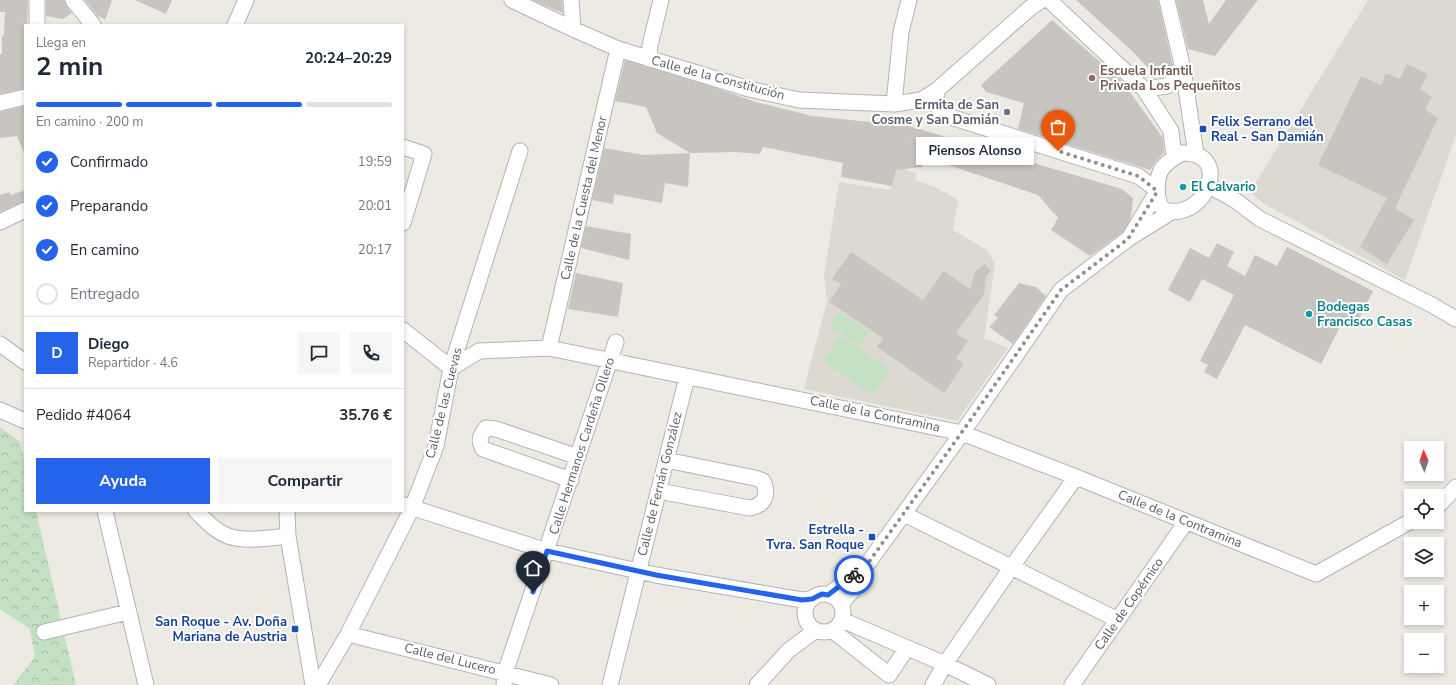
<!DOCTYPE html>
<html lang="es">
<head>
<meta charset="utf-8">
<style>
	:root { --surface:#fff; --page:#f6f6f7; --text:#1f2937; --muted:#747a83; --line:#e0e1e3; --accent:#2563eb }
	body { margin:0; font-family:"Nunito Sans",sans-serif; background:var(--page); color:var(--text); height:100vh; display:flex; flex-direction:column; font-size:15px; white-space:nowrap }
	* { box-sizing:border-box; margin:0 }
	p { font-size:13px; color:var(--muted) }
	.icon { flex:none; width:22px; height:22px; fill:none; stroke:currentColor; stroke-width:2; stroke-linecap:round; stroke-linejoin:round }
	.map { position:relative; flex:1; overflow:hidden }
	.details { position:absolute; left:24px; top:24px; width:380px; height:488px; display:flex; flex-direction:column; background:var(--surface); border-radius:0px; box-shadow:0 2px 6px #0003 }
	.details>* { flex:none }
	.needle { width:26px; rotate:358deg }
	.tools { position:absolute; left:1404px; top:441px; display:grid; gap:8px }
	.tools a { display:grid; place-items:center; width:40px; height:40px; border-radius:0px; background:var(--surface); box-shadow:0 2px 6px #0003; font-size:20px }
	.pin { position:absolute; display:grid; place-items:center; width:34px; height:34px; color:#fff; margin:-41px -17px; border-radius:50% 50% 50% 0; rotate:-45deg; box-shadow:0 0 4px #0007 }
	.pin .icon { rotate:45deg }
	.courier { position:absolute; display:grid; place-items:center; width:40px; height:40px; margin:-20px; border:3px solid #2563eb; border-radius:50%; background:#fff; color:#222; box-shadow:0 1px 5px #0007 }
	.bubble { position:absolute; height:28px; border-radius:0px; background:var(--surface); box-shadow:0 2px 6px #0003; font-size:13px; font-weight:700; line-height:28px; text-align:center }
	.headline em { font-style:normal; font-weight:700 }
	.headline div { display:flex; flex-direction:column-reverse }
	.headline { display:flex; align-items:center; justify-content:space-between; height:68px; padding:0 12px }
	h1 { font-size:26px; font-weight:700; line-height:30px }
	.bar { display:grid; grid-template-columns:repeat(4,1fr); gap:6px 4px; align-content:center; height:48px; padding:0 12px }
	.bar i { height:5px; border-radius:3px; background:var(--line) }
	.bar .active { background:var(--accent) }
	.bar p { grid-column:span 4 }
	.line { display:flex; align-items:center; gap:10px; padding:0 12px; border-top:1px solid var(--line) }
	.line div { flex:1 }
	.round { display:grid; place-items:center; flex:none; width:42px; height:42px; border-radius:0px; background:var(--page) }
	ol { padding:0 12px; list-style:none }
	li { display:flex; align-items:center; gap:12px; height:44px }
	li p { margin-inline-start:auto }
	li .icon { padding:4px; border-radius:50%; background:var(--accent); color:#fff; stroke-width:4 }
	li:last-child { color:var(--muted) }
	li i { width:22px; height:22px; border:2px solid var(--line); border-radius:50% }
	.button { display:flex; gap:8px; margin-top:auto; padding:8px 12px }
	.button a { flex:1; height:46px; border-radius:0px; background:var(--accent); color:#fff; font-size:16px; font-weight:700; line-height:46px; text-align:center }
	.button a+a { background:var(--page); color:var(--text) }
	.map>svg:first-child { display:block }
	.education { fill:#dcd9d1 }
	.green { fill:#c3e1c2 }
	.park { fill:url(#park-crowns) }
	.building { fill:#c8c5c0 }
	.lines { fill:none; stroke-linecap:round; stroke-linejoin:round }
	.minor-casing { stroke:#b0b4b7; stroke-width:17 }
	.minor { stroke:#fff; stroke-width:15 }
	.done { stroke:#8e908f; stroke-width:4; stroke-dasharray:0 7.2 }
	.route { stroke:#2563eb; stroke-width:5 }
	.education-dot { fill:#8d6e63; stroke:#fff; stroke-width:1.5 }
	.worship-dot { fill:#6b7280; stroke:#fff; stroke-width:1.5 }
	.transit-dot { fill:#1a4fb4; stroke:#fff; stroke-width:1.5 }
	.culture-dot { fill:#0f9aa8; stroke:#fff; stroke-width:1.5 }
	.labels { text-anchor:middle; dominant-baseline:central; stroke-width:4; stroke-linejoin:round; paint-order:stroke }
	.education-label { font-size:13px; font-weight:bold; fill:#785e54; stroke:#fff; text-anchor:start }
	.street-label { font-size:13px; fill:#5b5f62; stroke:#fff }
	.worship-label { font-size:13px; font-weight:bold; fill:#5b616d; stroke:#fff; text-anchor:end }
	.transit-label { font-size:13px; font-weight:bold; fill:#164399; stroke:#fff; text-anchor:end }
	.culture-label { font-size:13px; font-weight:bold; fill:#0d838f; stroke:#fff; text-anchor:start }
</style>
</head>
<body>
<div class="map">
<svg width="1456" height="685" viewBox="0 0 1456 685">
	<defs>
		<pattern id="park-crowns" width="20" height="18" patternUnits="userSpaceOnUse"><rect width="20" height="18" fill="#c3e1c2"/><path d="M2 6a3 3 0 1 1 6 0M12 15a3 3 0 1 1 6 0" fill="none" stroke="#a1baa1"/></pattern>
	</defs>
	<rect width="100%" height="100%" fill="#eceae3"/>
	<path class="education" d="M1368,0H1456V135L1405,280L1264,204L1250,192Z
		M897,167L916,173L915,180L937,188L958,200L953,230L987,250L995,264L984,339H987L1008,348L957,421L804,389L827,301L824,274L839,182L890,190Z"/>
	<path class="green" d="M840,312L869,332L860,346L830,326Z
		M841,336L890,370L872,395L823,360Z"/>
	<path class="park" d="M0,427L20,442L25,465V511H36L76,685H13L35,657L30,629L0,609Z"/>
	<path class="building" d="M0,0H28L27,25H25V88L0,94V54H2V36L4,35L5,12H0Z
		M46,0H64L66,5L72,13L63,19L46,16Z
		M85,0H112L105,20L99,16V18Z
		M135,0H172L166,14Z
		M533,0H562L563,13L543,5Z
		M1076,0H1158L1173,67L1164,76L1153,73L1131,50Z
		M1176,0H1203L1209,24L1226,0H1258L1215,56L1188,49Z
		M1052,20L1121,80L1163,138L1164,153L1156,161L1150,170L1018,129L1024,103L986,92L981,85Z
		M625,60L713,87L756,102L812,116L909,126L1122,189L1133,198L1131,218L1123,232L1090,256L1051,230L1058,218L1038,195L921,156L922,167L896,170L892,186L841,177L843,163L763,147L760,154L736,152L690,153L657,133L646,107L615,101Z
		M1407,64L1428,74L1420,89L1432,97L1425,109L1438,118L1395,208L1414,220L1387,264L1360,247L1387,198L1318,165L1361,76L1381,85L1386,73L1400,79Z
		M25,106V155L17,136L0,138V112Z
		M604,148L644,155L690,153L688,187L665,183L662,203L614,194L613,204L592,200Z
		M25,190V201L0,212V195L9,192L11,195Z
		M586,226L631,234L629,260L581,248Z
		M1217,243L1234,252L1227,266L1245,276L1255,255L1277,266L1287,247L1373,291L1356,325L1344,319L1321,364L1245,325L1217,379L1204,372L1208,365L1200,361L1234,295L1202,279L1190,302L1168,290L1190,248L1209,258Z
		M851,252L923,300L943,271L970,289L975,272L984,264L991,271L986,276L984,294L956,333L968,341L956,358L964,364L944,393L877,347L883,338L829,302L841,284L832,279Z
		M576,273L623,283L618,317L568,309Z
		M1019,283L1036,287L1046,296L1013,344L989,327L998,318L994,315Z"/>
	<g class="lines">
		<g class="minor-casing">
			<path id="minor" d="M73,0L93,25
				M512,0L573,29L618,49L749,89L799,100L894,104L921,100L937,90L1030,8L1042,0
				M571,0L573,29
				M1049,0L1144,89L1171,131L1174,157
				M1167,0L1183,69L1196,154
				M37,25V0
				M235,25L246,0
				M649,59L650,45L661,0
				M1144,89L1167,86L1183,69
				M937,90L936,100L941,114L1138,176L1157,190
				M0,103L25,97
				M894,104L901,32L909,0
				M403,147L424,154L403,223
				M1182,153C1232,151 1208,218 1168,211C1154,208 1156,181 1161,170C1165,163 1175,157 1182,153Z
				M1209,186L1235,200L1260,219L1432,305L1456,319
				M0,222L25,210
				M1131,235L1157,192
				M403,330L451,368
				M0,344L25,362
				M549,348L618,49
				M451,368L479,351L549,348L962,433L1076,477L1316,574L1411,521
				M0,410L25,421
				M571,480L483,449C478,440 480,436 486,428L496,429L578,457
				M658,491L750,508C765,505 769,495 763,481L755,478L666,460
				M404,505L547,551L656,575L802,600L812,599
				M1437,507L1456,487
				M105,511L146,685
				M196,511C205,520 215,531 228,536C244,542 271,538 288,536
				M287,511L288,536L313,685
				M904,514L1118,620
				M805 613a19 19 0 1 1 38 0a19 19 0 1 1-38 0Z
				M828,595L862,569
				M841,604L854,589L866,566L962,433L1061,290L1128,239L1173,211
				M842,620L945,664L988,685
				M832,630L889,675L907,648
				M44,632L128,612
				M348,634L551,685
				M318,685L348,634L412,508L436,446L451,368L520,151
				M504,685L505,673L616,342
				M610,685L687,377
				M757,685L789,650L816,630
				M933,685L945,664L1011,568L1076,477
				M1072,685L1186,522"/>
		</g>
		<use href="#minor" class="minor"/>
	</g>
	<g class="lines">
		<path class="done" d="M854,575L866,566L962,432L1061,290L1128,239L1157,192L1156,190L1138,176L1058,151"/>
		<path class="route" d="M533,592L547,551L656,575L802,600L812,599L822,594L828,595L854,575"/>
	</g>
	<circle class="education-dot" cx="1092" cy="78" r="4"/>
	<circle class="worship-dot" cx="1007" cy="112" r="4"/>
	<g class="transit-dot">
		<rect x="1199" y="125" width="8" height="8" rx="2"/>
		<rect x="868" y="533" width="8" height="8" rx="2"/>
		<rect x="291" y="625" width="8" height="8" rx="2"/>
	</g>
	<g class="culture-dot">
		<circle cx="1183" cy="187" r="4"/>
		<circle cx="1309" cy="314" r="4"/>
	</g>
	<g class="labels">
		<g class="education-label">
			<text x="1100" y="71">Escuela Infantil<tspan x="1100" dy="15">Privada Los Pequeñitos</tspan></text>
		</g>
		<g class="street-label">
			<text transform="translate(718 78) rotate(15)">Calle de la Constitución</text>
			<text transform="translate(584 198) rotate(-77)">Calle de la Cuesta del Menor</text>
			<text transform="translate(444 403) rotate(-76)">Calle de las Cuevas</text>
			<text transform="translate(875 414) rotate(12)">Calle de la Contramina</text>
			<text transform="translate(582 446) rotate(-72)">Calle Hermanos Cardeña Ollero</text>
			<text transform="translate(660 484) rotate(-76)">Calle de Fernán González</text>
			<text transform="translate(1180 519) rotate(22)">Calle de la Contramina</text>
			<text transform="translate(1129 604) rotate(-55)">Calle de Copérnico</text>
			<text transform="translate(450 659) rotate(14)">Calle del Lucero</text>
		</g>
		<g class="worship-label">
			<text x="999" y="105">Ermita de San<tspan x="999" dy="15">Cosme y San Damián</tspan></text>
		</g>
		<g class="transit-label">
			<text x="1211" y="122" text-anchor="start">Felix Serrano del<tspan x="1211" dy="15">Real - San Damián</tspan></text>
			<text x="864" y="530">Estrella -<tspan x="864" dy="15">Tvra. San Roque</tspan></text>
			<text x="287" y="622">San Roque - Av. Doña<tspan x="287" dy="15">Mariana de Austria</tspan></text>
		</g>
		<g class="culture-label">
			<text x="1191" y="187">El Calvario</text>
			<text x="1317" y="307">Bodegas<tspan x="1317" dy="15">Francisco Casas</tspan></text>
		</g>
	</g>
</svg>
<div class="tools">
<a><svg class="needle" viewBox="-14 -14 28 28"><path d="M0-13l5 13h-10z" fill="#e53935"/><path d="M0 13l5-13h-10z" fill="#747a83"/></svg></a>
<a><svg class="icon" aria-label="locate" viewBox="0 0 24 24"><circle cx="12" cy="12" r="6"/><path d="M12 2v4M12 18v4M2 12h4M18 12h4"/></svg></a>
<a><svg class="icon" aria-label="layers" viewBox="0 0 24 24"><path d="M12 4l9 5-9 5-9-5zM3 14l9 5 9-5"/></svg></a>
<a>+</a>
<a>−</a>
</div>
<div class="pin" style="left:1058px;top:151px;background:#ea580c"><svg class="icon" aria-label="bag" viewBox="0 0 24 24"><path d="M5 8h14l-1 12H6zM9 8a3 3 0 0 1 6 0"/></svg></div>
<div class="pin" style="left:533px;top:592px;background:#1f2937"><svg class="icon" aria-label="home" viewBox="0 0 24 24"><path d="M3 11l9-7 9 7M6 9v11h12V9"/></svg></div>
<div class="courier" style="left:854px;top:575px"><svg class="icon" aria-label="bike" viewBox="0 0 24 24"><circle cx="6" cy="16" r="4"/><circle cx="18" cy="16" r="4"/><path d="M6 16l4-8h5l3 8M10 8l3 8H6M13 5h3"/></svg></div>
<div class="bubble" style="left:916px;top:137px;width:118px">Piensos Alonso</div>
<section class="details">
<div class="headline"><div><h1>2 min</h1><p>Llega en</p></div><em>20:24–20:29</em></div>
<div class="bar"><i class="active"></i><i class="active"></i><i class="active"></i><i></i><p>En camino · 200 m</p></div>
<ol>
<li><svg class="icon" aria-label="check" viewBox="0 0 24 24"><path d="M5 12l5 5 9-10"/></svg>Confirmado<p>19:59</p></li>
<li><svg class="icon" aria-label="check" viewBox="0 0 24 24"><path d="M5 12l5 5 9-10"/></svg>Preparando<p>20:01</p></li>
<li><svg class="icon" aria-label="check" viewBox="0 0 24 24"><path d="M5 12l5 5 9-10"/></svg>En camino<p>20:17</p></li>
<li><i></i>Entregado</li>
</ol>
<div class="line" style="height:72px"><b class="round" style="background:var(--accent);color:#fff">D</b><div><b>Diego</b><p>Repartidor · 4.6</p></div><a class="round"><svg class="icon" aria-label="chat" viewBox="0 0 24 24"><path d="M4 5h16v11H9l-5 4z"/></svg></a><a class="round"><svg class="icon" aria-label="phone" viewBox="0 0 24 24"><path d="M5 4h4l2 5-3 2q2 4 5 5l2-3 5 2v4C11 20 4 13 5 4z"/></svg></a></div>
<div class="line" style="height:52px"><div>Pedido #4064</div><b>35.76 €</b></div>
<div class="button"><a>Ayuda</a><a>Compartir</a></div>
</section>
</div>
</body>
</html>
